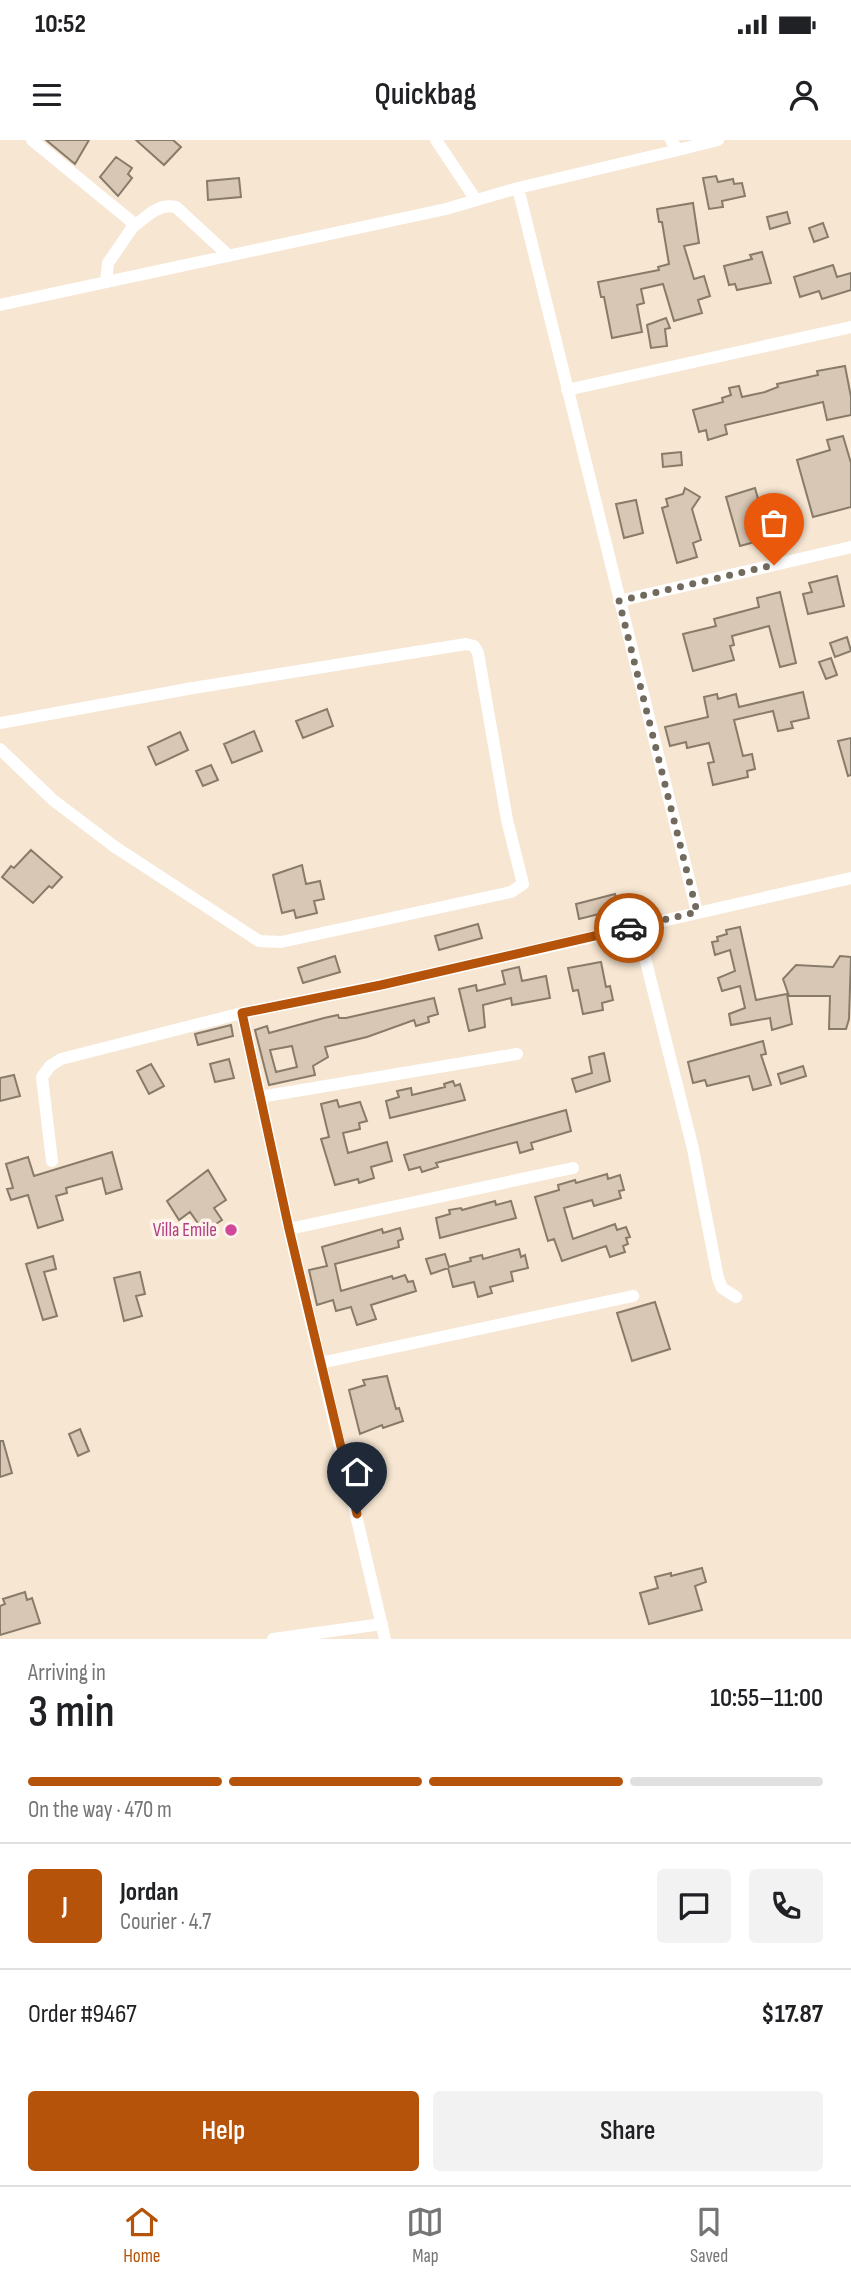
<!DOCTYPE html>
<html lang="en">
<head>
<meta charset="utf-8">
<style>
	:root { --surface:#fff; --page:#f2f2f2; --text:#202124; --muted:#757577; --line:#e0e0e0; --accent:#b45309 }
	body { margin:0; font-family:"Sofia Sans Condensed",sans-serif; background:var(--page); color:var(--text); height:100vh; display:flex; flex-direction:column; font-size:26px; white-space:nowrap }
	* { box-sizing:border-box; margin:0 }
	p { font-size:23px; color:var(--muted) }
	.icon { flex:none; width:38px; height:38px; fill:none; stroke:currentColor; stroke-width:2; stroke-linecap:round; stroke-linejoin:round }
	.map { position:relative; height:1499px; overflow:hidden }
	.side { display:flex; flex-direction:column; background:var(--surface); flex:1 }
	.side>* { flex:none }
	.pin { position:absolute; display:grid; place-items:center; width:60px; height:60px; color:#fff; margin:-72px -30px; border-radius:50% 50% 50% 0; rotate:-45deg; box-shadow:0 0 7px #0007 }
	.pin .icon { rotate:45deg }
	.courier { position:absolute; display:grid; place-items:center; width:70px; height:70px; margin:-35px; border:5px solid #b45309; border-radius:50%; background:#fff; color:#222; box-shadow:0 2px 9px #0007 }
	.headline em { font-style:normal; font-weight:600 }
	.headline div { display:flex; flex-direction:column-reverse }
	.headline { display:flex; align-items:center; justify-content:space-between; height:119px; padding:0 28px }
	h1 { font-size:46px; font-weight:600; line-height:52px }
	.bar { display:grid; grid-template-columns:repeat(4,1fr); gap:10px 7px; align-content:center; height:84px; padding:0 28px }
	.bar i { height:9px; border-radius:5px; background:var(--line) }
	.bar .active { background:var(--accent) }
	.bar p { grid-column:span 4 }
	.line { display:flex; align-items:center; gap:18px; padding:0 28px; border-top:2px solid var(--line) }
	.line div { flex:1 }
	.round { display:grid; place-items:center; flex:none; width:74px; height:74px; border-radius:7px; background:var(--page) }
	.primary-button { display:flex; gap:14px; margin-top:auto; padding:14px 28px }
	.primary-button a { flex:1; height:80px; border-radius:7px; background:var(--accent); color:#fff; font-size:28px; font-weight:600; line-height:80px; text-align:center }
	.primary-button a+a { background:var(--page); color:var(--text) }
	.status { display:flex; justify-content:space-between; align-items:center; height:49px; padding:0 35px; background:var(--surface); direction:ltr }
	.status svg { height:19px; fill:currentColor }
	header { display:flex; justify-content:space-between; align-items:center; height:91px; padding:0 28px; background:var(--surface); font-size:32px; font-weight:600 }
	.menu { display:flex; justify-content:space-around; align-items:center; height:98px; border-top:2px solid var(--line); background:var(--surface); font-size:19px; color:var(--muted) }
	.menu a { display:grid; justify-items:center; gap:4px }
	.menu .active { color:var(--accent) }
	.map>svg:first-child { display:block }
	.building { fill:#d7c7b4; stroke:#897b69; stroke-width:2; fill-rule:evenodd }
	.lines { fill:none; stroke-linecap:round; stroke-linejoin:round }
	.street { stroke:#fff; stroke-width:12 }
	.done { stroke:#736a5e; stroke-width:7; stroke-dasharray:0 12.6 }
	.route { stroke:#b45309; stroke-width:9 }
	.hotel-dot { fill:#d1479c; stroke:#fef4e9; stroke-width:2.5 }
	.labels { text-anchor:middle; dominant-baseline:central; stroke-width:7; stroke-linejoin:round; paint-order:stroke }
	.hotel-label { font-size:19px; fill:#b23c85; stroke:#fef4e9; text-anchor:end }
</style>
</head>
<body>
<div class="status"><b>10:52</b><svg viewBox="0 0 49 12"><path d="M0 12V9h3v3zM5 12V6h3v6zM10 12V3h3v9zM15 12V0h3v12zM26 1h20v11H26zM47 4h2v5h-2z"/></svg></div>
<header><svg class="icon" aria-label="menu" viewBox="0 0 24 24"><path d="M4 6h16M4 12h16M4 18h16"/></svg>Quickbag<svg class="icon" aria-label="person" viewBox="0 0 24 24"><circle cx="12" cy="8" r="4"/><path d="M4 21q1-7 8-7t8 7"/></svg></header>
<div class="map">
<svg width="851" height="1499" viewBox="0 0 851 1499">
	<rect width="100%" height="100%" fill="#f6e6d2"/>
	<path class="building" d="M46,0H89L75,24Z
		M136,0H173L181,7L164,25Z
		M116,17L132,28L128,34L132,38L118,56L100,37Z
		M716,36L718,42L733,39L734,44L742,43L745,56L722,61L723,67L709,69L703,38Z
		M239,38L241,57L208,60L207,41Z
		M693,63L699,103L684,106L694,139L704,136L710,156L698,160L702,173L674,181L663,144L641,149L644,163L637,165L642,192L612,198L604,157H601L598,142L659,130L658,127L669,124L662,82H659L657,69Z
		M787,72L790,83L770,89L767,77Z
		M823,83L828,97L814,102L809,88Z
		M762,112L771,143L737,150L735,144L729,145L724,126L752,119L750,115Z
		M833,125L837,137L851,133V150L822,159L819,151L800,157L794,137Z
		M666,178L670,188L665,189L667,206L651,208L647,185Z
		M845,226L851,257V275L827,280L823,262L725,285L727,294L708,300L706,290L699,292L693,270L723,262L722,258L731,255L729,248L739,246L742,257L765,252L778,247L777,244L818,235L817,231Z
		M843,296L851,323V367L813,377L797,320L830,310L827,300Z
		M681,312L682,325L663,327L662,314Z
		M685,348L700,357L692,369L701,400L693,403L697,417L677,423L662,368L668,366L666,359L683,354Z
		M755,348L769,398L740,406L726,357Z
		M636,360L643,393L624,398L616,364Z
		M837,436L844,466L808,474L803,454L812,452L809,443Z
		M780,452L796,523L780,527L769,486L732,496L734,505L730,506L734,520L693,531L683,494L716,486L714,479L759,467L757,458Z
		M847,497L851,511L835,517L830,503Z
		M831,518L837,535L826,539L819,522Z
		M803,552L809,578L791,582L793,588L778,591L773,571L734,580L743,616L752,614L755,629L747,631L748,637L713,645L708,623L714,622L709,603L687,608L686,602L670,606L665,587L708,577L704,557L717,554L718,559L736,554L739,567Z
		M327,569L333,586L303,598L296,581Z
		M254,591L262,611L232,623L224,604Z
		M180,592L188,610L156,625L148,607Z
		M851,598V635L848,636L838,601Z
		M211,625L218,640L203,646L196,631Z
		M31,710L62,737L52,748L49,746L33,763L2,737L11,726L14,728Z
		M302,725L306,744L320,741L324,759L314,761L317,773L296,778L294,770L282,773L273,735Z
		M615,754L619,769L579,779L576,764Z
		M478,784L482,798L439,810L435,796Z
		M740,787L756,860L787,854L792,884L772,890L770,878L731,885L729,874L745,868L740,846L722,851L718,838L735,831L730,810L715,815L712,802L718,801L717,797L727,794L726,790Z
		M335,816L340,832L303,843L298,828Z
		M840,816L851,817L849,879L846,889H829L830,856H789L783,839L796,825L833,827Z
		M601,822L606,847L610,846L613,860L602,863L603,870L583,874L578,850L573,851L568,828Z
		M519,827L522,841L546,836L550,858L512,865L511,858L483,865L485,887L469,891L459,849L476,845L477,851L505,844L502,831Z
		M434,858L438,874L428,877L429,882L416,886L414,880L367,897L325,907L328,917L313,926L315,935L269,945L255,890L267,886L269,893L324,878L338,875L339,878H346ZM292,906L297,927L276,932L270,910Z
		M231,885L233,896L198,905L195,894Z
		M763,901L766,914L761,915L771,945L753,950L749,936L707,946L705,940L693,943L688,922Z
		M604,913L610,941L576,952L572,939L592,933L589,917Z
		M229,919L234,938L215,942L210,924Z
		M151,924L164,946L149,954L137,931Z
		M803,926L806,936L781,944L778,934Z
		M14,935L20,956L0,961V938Z
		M453,941L455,946L460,944L465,960L390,978L386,961L399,957L397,951L411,948L412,955L445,947L444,944Z
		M337,960L339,967L360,962L367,981L359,983L360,989L343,993L348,1013L387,1002L392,1021L371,1027L374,1038L359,1043L358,1039L335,1045L321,999L329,997L321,964Z
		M566,970L571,991L531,1003L533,1009L520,1013L517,1002L436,1023L438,1027L422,1032L420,1027L409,1030L404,1015Z
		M112,1012L122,1049L106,1054L102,1038L66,1048L67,1053L56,1056L63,1080L38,1088L28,1055L11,1060L7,1049L13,1048L6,1024L28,1017L34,1036Z
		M208,1030L226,1060L214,1068L222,1080L204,1092L190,1072L179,1080L167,1061Z
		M607,1034L608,1039L620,1035L624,1050L619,1051L621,1058L594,1066L592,1060L564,1068L573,1099L615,1084L617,1090L626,1087L630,1097L626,1098L628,1104L623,1106L625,1112L610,1117L606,1106L562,1121L554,1099L548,1101L535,1057L559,1050L558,1045L575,1040L576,1043Z
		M495,1061L496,1065L511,1061L516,1078L440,1098L436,1078L450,1074L449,1070L461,1068L462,1070Z
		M400,1088L403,1099L398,1101L399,1107L335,1124L341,1151L392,1136L393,1139L405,1135L408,1142L413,1141L416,1151L371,1165L376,1179L357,1185L351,1167L336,1171L333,1160L317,1165L309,1130L327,1126L322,1107L382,1089L383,1093Z
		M519,1109L521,1117L525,1115L528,1128L511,1132L513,1141L490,1147L492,1153L478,1157L474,1142L453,1147L448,1128L431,1134L426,1119L445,1114L449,1127L471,1121L470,1118L482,1115L483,1119Z
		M53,1116L56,1129L44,1132L57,1176L43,1180L26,1124Z
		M140,1132L145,1154L136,1156L142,1176L124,1181L114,1138Z
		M655,1162L670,1209L632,1221L617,1173Z
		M387,1236L396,1269L399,1268L403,1281L383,1288L382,1285L360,1294L349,1250L365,1245L363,1240Z
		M80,1289L89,1311L78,1316L69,1294Z
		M0,1301H3L12,1333L0,1337Z
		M702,1428L706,1442L695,1446L702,1470L649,1484L640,1453L658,1448L655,1437L671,1433V1436Z
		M25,1452L27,1460L32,1458L40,1483L0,1495V1466L5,1464L3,1459Z"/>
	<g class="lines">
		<path class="street" d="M32,0L131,81L132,88L108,123L106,142
			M436,0L476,60
			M678,10L718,0
			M518,48L678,10L671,0
			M132,88C146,77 158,63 176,67L229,116
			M0,165L446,69L518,48L697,772
			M567,250L851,187
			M619,461L851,407
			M0,583L193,548L466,504L474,506L478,513L507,680L523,744L511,752L281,802L259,801L115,707L53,660L0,609
			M637,786L693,1009L718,1138L722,1148L736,1157
			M260,957L517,914
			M52,1021L42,937L50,926L61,919L242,873
			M289,1089L573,1028
			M320,1223L633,1156
			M273,1499L382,1484
			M385,1499L289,1089L242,873L381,845L851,738"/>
	</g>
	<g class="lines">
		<path class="done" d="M629,788L697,772L619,461L774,425"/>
		<path class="route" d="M357,1374L289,1089L242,873L381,845L629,788"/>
	</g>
	<circle class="hotel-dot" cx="231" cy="1090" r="7"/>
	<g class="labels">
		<g class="hotel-label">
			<text x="217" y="1090">Villa Emile</text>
		</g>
	</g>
</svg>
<div class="pin" style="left:774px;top:425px;background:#ea580c"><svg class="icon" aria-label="bag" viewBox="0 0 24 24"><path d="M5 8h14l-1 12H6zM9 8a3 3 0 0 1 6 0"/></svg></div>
<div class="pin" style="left:357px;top:1374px;background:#1f2937"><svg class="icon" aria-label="home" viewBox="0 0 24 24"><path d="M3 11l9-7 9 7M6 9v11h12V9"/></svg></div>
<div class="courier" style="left:629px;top:788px"><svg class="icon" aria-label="car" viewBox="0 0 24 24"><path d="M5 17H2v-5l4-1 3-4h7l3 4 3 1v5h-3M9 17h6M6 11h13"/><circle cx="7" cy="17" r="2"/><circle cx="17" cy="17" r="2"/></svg></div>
</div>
<section class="side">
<div class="headline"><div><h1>3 min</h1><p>Arriving in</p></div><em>10:55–11:00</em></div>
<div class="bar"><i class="active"></i><i class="active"></i><i class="active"></i><i></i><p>On the way · 470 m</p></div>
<div class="line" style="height:126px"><b class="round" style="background:var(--accent);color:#fff">J</b><div><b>Jordan</b><p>Courier · 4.7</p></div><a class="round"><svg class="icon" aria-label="chat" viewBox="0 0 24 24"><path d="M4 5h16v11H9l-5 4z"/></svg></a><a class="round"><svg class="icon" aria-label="phone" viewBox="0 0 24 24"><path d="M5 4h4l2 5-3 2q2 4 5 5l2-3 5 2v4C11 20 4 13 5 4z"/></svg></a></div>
<div class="line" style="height:91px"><div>Order #9467</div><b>$17.87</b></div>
<div class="primary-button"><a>Help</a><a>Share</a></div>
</section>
<nav class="menu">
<a class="active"><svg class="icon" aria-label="home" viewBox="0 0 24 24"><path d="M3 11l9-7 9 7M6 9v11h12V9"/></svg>Home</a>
<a><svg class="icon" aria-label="map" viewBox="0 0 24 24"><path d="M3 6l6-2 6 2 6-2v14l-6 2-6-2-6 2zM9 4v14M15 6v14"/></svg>Map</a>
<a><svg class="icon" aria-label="saved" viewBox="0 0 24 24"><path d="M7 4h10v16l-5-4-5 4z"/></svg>Saved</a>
</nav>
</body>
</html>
